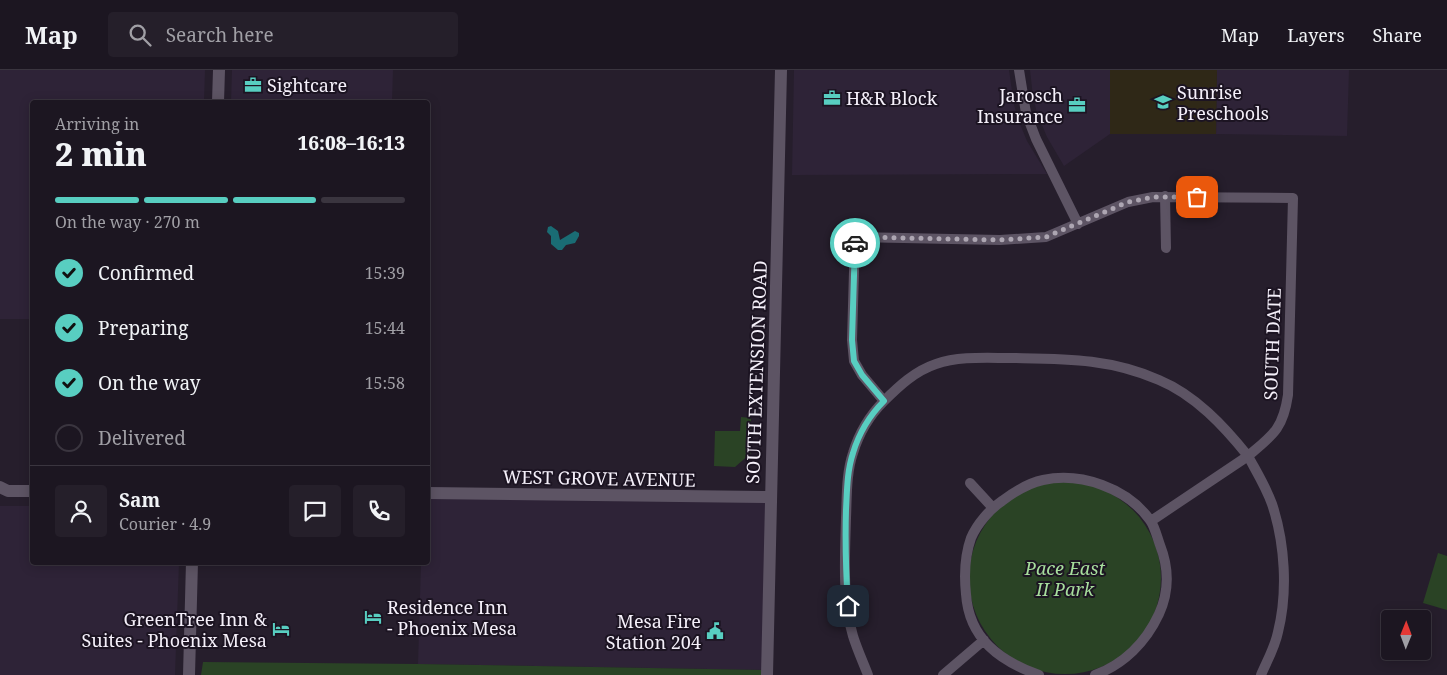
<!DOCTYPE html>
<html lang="en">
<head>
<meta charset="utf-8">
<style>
	:root { --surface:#1c1621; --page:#251f2a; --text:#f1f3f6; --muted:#a09fa5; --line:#3a353f; --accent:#58cec1 }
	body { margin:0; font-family:"Noto Serif",serif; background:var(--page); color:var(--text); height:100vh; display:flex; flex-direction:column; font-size:19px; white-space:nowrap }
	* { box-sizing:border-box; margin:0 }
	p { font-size:16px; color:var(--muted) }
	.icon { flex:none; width:28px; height:28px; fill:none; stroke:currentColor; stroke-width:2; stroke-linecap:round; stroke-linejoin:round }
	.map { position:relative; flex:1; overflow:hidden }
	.details { position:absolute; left:30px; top:30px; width:400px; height:465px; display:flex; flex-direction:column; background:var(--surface); border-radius:5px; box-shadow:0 2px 12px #0003,0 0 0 1px var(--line) }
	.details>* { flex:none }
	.needle { width:32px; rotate:1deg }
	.buttons { position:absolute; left:1381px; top:540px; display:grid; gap:10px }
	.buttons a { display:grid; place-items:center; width:50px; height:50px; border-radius:5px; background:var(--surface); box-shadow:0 2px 12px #0003,0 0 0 1px var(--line); font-size:25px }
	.pin { position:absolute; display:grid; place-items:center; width:42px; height:42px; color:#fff; margin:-21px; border-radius:10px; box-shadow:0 2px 8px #0006 }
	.courier { position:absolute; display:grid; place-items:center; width:50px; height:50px; margin:-25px; border:4px solid #58cec1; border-radius:50%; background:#fff; color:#222; box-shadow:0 1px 6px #0007 }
	.summary em { font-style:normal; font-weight:800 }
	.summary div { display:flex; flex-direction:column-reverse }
	.summary { display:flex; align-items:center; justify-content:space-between; height:85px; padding:0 25px }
	h1 { font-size:32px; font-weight:800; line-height:38px }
	.bar { display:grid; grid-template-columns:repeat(4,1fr); gap:8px 5px; align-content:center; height:60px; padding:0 25px }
	.bar i { height:6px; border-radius:4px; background:var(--line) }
	.bar .active { background:var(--accent) }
	.bar p { grid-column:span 4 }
	.line { display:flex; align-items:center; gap:12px; padding:0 25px; border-top:1px solid var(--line) }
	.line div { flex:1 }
	.round { display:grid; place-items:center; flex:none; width:52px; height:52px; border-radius:5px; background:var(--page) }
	ol { padding:0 25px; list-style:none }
	li { display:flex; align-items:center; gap:15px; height:55px }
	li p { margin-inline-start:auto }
	li .icon { padding:5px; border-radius:50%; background:var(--accent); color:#111; stroke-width:4 }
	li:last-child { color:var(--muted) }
	li i { width:28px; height:28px; border:2px solid var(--line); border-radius:50% }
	header { display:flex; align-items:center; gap:30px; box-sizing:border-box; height:70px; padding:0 25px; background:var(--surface); border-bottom:1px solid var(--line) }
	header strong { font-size:24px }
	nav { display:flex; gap:28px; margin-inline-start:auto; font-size:18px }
	.search { width:350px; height:45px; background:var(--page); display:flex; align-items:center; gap:12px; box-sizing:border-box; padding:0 18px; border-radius:5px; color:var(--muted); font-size:19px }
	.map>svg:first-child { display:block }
	.built { fill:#2e2337 }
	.education { fill:#2f2817 }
	.green { fill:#2a4325 }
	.water { fill:#1a6c74 }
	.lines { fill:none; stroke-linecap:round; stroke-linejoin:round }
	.minor { stroke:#5d5464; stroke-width:10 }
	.tertiary { stroke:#5d5464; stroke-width:12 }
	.done { stroke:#ada6b2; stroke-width:5; stroke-dasharray:0 9 }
	.route { stroke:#58cec1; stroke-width:6 }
	.labels { text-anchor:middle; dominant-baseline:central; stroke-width:4; stroke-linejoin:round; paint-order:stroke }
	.poi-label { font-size:18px; fill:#f5f0fa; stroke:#1c1422; text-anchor:start }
	.street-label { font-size:18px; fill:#f5f0fa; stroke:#1c1422 }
	.park-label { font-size:18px; font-style:italic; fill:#a7de9d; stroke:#1c1422 }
</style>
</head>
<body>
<header>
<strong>Map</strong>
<div class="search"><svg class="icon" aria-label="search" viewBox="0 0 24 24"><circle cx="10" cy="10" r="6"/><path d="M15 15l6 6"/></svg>Search here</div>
<nav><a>Map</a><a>Layers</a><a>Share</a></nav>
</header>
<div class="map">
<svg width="1447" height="605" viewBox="0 0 1447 605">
	<rect width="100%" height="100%" fill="#261e2c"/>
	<path class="built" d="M0,0H205L204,32H32V249H0Z
		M232,0H393L392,32H231Z
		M794,0H1009L1014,35L1020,54L1027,71L1047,104L792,105Z
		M1030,0H1110V64L1064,96L1047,67L1037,43L1033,27Z
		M1217,0H1349L1347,66L1216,64Z
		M428,423L770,427L767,600L418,594L421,493L428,492Z
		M0,436H32V492L179,493L175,605H0Z"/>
	<path class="education" d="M1110,0H1217L1216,64H1110Z"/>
	<path class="green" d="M741,347L751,348V383L735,397L714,396L715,361H740Z
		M969 508a96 96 0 1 1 192 0a96 96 0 1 1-192 0Z
		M1438,483L1447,486V540L1423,533Z
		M203,592L418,594L767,600V605H201Z"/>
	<path class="water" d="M551,156L558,161L560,170L575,161L579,163V166L575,173L566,175L562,180H558L551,174V166L547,162L548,157Z"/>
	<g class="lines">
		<path class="minor" d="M1019,0L1026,43L1036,69L1078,154
			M1165,126L1166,178
			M884,331C899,316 915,301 936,294C959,286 986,288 1011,288C1064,289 1109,288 1159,310C1195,325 1224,356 1248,386L1151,451
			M970,413L993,438
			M868,605C863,592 857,579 853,566C842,529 845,486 846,448C847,426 846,404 853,383C859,363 869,346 884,331L862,305L854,291L852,270L855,167L1000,170L1046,167L1128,132L1153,127L1293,128L1288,325C1283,359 1273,365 1248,386C1256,401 1266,417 1272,434C1285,473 1288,522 1278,562C1275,577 1267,591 1261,605
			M943,605L984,570
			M1039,605C1000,591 969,569 966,524C964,505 965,485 971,468C977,454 990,439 1002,431C1014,422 1028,413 1043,410C1081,402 1127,418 1150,450C1155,457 1157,467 1160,475C1169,498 1169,522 1159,544C1146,572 1124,594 1095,605"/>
		<path class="tertiary" d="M218,32L219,0
			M0,417L8,421H32
			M428,423L770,427
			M189,605L192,492
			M767,605L781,0"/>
	</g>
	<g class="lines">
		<path class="done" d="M855,173V167L1000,170L1046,167L1128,132L1153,127H1197"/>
		<path class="route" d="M848,536C846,504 845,472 846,440C847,421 847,401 853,383C859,363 869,346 884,331L862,305L854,291L852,270L855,173"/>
	</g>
	<defs>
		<g id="office-bare" transform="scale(1.35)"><path d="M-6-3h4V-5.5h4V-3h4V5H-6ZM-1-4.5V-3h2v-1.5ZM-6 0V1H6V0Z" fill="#58cec1" stroke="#1c1422" stroke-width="2.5" paint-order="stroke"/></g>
		<g id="school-bare" transform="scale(1.35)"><path d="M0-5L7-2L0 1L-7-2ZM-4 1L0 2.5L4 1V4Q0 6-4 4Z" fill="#58cec1" stroke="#1c1422" stroke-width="2.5" paint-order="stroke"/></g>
		<g id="hotel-bare" transform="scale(1.35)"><path d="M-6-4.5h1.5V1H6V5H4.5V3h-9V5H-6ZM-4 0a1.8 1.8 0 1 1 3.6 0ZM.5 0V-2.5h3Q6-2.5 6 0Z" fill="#58cec1" stroke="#1c1422" stroke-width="2.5" paint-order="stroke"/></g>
		<g id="civic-bare" transform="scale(1.35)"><path d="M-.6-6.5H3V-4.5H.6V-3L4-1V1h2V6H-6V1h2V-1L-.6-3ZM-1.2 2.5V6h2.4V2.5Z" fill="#58cec1" stroke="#1c1422" stroke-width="2.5" paint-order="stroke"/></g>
	</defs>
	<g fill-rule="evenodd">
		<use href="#office-bare" x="253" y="15"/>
		<use href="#office-bare" x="832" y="28"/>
		<use href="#school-bare" x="1163" y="32"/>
		<use href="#office-bare" x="1077" y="35"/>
		<use href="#hotel-bare" x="373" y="547"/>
		<use href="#hotel-bare" x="281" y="559"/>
		<use href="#civic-bare" x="715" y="561"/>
	</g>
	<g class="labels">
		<g class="poi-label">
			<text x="267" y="15">Sightcare</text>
			<text x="1177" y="22">Sunrise<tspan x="1177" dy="21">Preschools</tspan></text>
			<text x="1063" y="25" text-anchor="end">Jarosch<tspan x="1063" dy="21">Insurance</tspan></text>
			<text x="846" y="28">H&amp;R Block</text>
			<text x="387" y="537">Residence Inn<tspan x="387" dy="21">- Phoenix Mesa</tspan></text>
			<text x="267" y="549" text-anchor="end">GreenTree Inn &amp;<tspan x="267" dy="21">Suites - Phoenix Mesa</tspan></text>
			<text x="701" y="551" text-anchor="end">Mesa Fire<tspan x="701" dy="21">Station 204</tspan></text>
		</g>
		<g class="street-label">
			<text transform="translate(1272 274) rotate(-88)">SOUTH DATE</text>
			<text transform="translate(756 302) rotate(-88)">SOUTH EXTENSION ROAD</text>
			<text transform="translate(599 408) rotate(1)">WEST GROVE AVENUE</text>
		</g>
		<g class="park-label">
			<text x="1065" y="498">Pace East<tspan x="1065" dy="21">II Park</tspan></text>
		</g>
	</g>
</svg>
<div class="buttons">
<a><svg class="needle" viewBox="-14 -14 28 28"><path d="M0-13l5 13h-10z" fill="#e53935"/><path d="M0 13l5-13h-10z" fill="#a09fa5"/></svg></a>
</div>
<div class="pin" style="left:1197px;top:127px;background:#ea580c"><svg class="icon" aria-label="bag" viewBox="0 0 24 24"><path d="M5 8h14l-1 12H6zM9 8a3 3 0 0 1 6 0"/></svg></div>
<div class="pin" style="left:848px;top:536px;background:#1f2937"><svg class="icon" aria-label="home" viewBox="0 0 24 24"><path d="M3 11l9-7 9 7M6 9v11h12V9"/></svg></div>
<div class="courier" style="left:855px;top:173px"><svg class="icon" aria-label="car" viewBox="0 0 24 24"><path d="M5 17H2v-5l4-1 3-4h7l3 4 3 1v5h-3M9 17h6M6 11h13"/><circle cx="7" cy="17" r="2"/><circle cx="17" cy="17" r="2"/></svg></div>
<section class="details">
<div class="summary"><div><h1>2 min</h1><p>Arriving in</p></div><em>16:08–16:13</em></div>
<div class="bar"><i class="active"></i><i class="active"></i><i class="active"></i><i></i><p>On the way · 270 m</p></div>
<ol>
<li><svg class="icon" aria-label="check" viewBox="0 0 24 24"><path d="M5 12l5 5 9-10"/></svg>Confirmed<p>15:39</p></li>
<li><svg class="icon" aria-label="check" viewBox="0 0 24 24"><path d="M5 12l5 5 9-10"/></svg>Preparing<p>15:44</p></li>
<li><svg class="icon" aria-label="check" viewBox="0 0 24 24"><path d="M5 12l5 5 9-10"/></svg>On the way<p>15:58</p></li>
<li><i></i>Delivered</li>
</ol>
<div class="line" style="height:90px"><a class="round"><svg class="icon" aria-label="person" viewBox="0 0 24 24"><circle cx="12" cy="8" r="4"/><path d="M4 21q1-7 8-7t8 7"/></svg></a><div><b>Sam</b><p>Courier · 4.9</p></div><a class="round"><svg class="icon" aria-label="chat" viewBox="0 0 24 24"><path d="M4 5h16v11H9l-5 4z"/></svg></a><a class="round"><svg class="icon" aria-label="phone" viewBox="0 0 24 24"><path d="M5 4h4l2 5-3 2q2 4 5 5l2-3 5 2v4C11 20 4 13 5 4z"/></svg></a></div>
</section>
</div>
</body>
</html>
